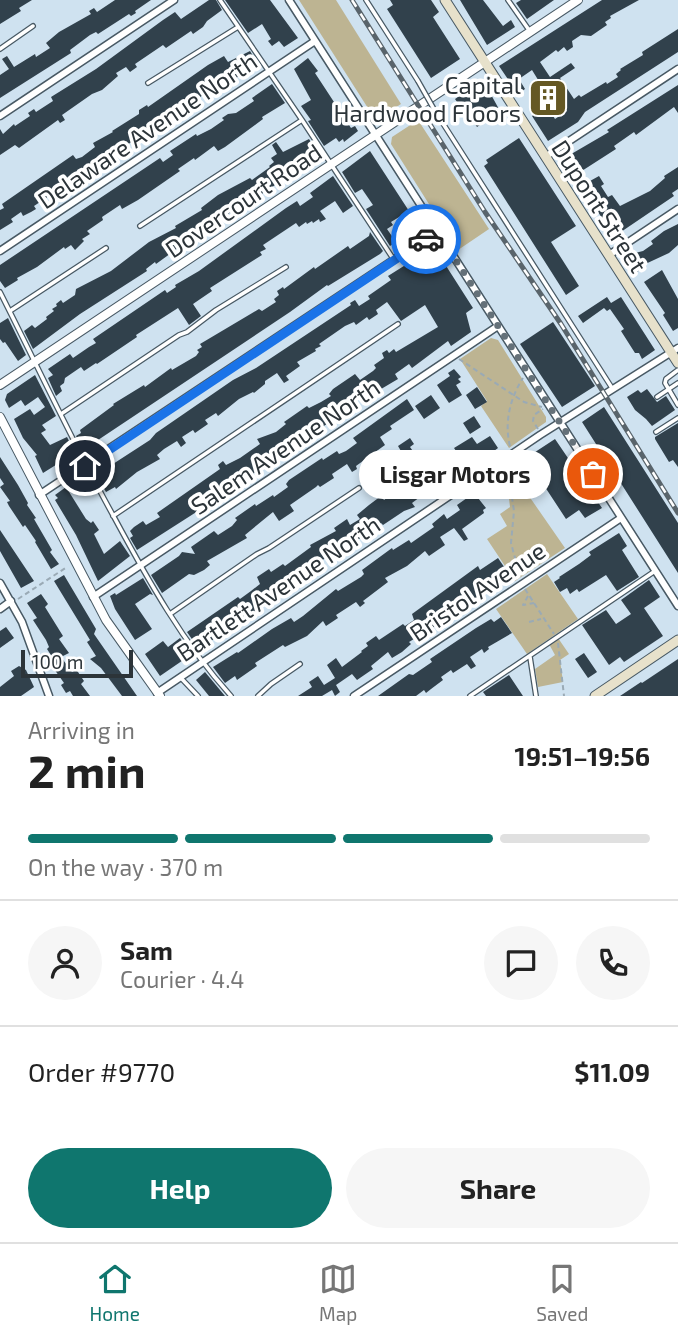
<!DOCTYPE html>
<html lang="en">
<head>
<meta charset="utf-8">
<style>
	:root { --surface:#fff; --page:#f6f6f6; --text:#222; --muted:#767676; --line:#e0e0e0; --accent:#0f766e }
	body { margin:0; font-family:"Exo 2",sans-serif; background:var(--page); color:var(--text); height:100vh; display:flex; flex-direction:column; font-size:26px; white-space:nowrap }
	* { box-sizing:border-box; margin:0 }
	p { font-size:23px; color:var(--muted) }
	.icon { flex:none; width:38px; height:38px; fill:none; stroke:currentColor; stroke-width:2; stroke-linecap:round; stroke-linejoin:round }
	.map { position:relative; height:696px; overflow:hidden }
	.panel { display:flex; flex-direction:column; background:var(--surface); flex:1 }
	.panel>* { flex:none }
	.scale { position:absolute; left:21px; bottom:18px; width:112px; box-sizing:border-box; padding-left:7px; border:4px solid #2c3439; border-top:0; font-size:19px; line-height:24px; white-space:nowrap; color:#2c3439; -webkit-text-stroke:5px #fff; paint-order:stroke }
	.pin { position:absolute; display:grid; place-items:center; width:60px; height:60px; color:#fff; margin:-30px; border:4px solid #fff; border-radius:50%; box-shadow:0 2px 7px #0007 }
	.courier { position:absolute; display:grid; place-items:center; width:70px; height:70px; margin:-35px; border:5px solid #1a73e8; border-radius:50%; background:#fff; color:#222; box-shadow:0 2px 9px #0007 }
	.bubble { position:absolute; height:49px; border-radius:24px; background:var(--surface); box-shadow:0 4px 10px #0003; font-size:23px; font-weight:700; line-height:49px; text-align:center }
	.summary em { font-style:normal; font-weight:700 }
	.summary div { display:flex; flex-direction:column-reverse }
	.summary { display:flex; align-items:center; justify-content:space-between; height:119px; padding:0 28px }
	h1 { font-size:46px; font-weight:700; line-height:52px }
	.bar { display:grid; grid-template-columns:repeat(4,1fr); gap:10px 7px; align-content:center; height:84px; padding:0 28px }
	.bar i { height:9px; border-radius:5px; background:var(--line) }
	.bar .selected { background:var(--accent) }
	.bar p { grid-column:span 4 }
	.line { display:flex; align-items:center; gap:18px; padding:0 28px; border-top:2px solid var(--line) }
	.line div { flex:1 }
	.round { display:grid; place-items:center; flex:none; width:74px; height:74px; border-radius:37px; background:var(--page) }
	.button { display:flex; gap:14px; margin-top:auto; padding:14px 28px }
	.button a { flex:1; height:80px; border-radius:42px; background:var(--accent); color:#fff; font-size:28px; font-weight:700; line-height:80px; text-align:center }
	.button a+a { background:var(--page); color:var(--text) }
	.dock { display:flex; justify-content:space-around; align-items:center; height:98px; border-top:2px solid var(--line); background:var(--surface); font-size:19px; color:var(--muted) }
	.dock a { display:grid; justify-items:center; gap:4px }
	.dock .selected { color:var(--accent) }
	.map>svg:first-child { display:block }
	.green { fill:#bdb492 }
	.building { fill:#31414c; fill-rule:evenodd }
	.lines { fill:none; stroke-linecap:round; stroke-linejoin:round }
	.service-casing { stroke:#485964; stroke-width:6 }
	.minor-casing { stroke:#485964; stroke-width:9 }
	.tertiary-casing { stroke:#485964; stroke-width:10 }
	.secondary-casing { stroke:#485964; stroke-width:11 }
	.path { stroke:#9aaab5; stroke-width:2; stroke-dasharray:5 3.5; stroke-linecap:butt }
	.service { stroke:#fff; stroke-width:3.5 }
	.minor { stroke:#fff; stroke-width:6 }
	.tertiary { stroke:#fff; stroke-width:8 }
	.secondary { stroke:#e7e1cb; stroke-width:9 }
	.rail-casing { stroke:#59646b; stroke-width:5 }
	.rail { stroke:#fff; stroke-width:2.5; stroke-dasharray:8; stroke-linecap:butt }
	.service-bridge-casing { stroke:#485964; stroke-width:6; stroke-linecap:butt }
	.service-bridge { stroke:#fff; stroke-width:3.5 }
	.done { stroke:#657179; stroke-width:7; stroke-dasharray:0 12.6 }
	.route { stroke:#1a73e8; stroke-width:9 }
	.labels { text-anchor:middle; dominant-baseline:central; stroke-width:7; stroke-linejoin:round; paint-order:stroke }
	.poi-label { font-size:24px; fill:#2c3439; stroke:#fff; text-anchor:end }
	.street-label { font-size:24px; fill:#2c3439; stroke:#fff }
</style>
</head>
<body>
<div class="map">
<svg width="678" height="696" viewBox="0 0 678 696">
	<rect width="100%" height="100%" fill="#cfe2f0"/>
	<path class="green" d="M299,0H336L401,104L378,119L373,116Z
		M418,120L489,229L458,250L391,144L392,137Z
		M491,338L498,340L546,417V422L509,448L481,406L487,401L460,359Z
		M512,461L531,499L565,548L515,581L487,539L507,526L500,514L510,507L508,490L502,482L486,493L479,483Z
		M547,574L578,619L527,654L496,609Z
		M558,638L569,654L560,660L563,682L538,687L535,669L555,655L549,644Z"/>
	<path class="building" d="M0,0H32L19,8L21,11L0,24Z
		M115,0H151L135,11L136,13L131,16L129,14L98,34L96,32L90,35L70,50L71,53L0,98V75L9,69L2,59L7,56L14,67L35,54L36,57L50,48L46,43L59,32L91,14L89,11L94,8L97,12Z
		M209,0H216L222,10L207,21L203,27L193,34L191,31L166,48L163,45L135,64L137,67L130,72L126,67L116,73L118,76L102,90L92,94L62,115L65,120L60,123L58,120L19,148L15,145L0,155V129L3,134L14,124L15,126L30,116L28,113L34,109L36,112L53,101L51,97L96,69L163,20L175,12L181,19Z
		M225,0H270L298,38L284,47L279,41L272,46L268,41L271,39L262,24L248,33Z
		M390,0H431L439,12L433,17L460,59L431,78L387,9L393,5Z
		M460,0H483L503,26L511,20L515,27L487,45Z
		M521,0H554L527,19L516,3Z
		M602,0H639L610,16L611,18L605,22L607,25L591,36L581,35L572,41L573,47L567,51L564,47L558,52L556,50L540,62L550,77L571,63L575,68L560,78L574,99L579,95L581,97L606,82L607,84L618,77L616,74L621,70L620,69L643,55L642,52L678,29V52L585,112L578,122L548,141L532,116L535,114L531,107L540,101L531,89L540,83L532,70L519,79L525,89L518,94L499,66ZM559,98L567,111L555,119L547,106Z
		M250,51L258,64L233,80L216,88L215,86L180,112L182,115L176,119L169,123L166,119L103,161L104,163L99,166L101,169L94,174L88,176L85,172L34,206L36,209L31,212L23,216L21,212L11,219L13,222L0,230V210L4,208L2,204L73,155L76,159L82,157L95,147L93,143L113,132L112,131L139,114V110L147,105L148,107L208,65L224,56L228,62Z
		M308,58L318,71L315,73L351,128L355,126L358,131L344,142L343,139L339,142L336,138L324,146L308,121L311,120L301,106L311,100L294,69Z
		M483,80L500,111L477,127L463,106L461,108L455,99Z
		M272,84L285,103L262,117L263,119L225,147L218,151L214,146L195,160L194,158L178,169L180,171L138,200L122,209L120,205L102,217L103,220L87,231L90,234L82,239L84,241L75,250L71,245L65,249L64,247L37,267L17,278L18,280L5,288L0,281V265L160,158L163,162L173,155L170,151L196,134L197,136L211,129L224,120L222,118L228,114L236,113L254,101L252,98Z
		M678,85V113L674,107L636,135L634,132L614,146L616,149L574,176L570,174L561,160L609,132L607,130Z
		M519,138L576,226L551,242L579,286L566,295L484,166L488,163L486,160Z
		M309,139L320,156L288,173L284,179L250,202L248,200L236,208L187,246L185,243L156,264L155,262L146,269L147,271L80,314L33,349L24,331L32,325L35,328L47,319L46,317L54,311L52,309L57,306L56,304L61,300L63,303L75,295L76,289L111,271L149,242L176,228L175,226L202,210L201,208L218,195L250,178L252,180L270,167L269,166L274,162L271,158L277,154L272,145L276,142L283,152Z
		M370,151L409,211L391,222L393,225L387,229L396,242L390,246L366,209L373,205L362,189L355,193L342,172Z
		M678,167V189L672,193L674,196L612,238L600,215L581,186L599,176L604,184L601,186L608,197L612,195L620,206L650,191L665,178L664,176Z
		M333,176L353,206L343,213L335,201L320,211L326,219L320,222L319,219L313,223L312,221L307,224L306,222L299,227L296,223L263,245L266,249L260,252L262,255L210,288L212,291L193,304L201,316L189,325L178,308L136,335L137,337L97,364L96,363L84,371L81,367L65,378L64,383L60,386L62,391L56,396L48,378L53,375L48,369L70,354L73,358L89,347L96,343L93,339L165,290L167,293L176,287L175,285L199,271L286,208L297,201L300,206L313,197L310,193Z
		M678,224V245L669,253L641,266L643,268L634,274L625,259L635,253L643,251L653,244L651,241L664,231Z
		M370,232L383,251L380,254L328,286L327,285L290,312L83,450L76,436L81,433L80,430L114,405L113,404L144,385L145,387L171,368L172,370L196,356L199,352L197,350L202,347L200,344L259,309L262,311L276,302L274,299L279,295L277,291L283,287L284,289L314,267L315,269L348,246L350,249L369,236Z
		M434,247L473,308L466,313L471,332L451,346L448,341L412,368L409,364L395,374L398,379L371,395L369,392L351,404L353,408L309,435L307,432L239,485L210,499L212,502L137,550L130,538L133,536L130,531L134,527L143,521L146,525L160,517L157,513L220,469L218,465L223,461L226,465L240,458L260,444L257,439L276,432L286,424L284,422L307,406L309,408L321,402L331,396L329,394L333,389L355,374L360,380L373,371L376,368L374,365L384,358L382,353L387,350L389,353L394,349L396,352L438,327L425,305L401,321L387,302L376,310L378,314L369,320L367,317L356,325L354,322L345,326L319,344L321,346L315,349L316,351L297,362L300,366L286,376L289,380L284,383L277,373L265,381V384L254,393L253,392L239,399L218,416L216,413L205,420L208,424L195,433L193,430L182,437L186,443L181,447L177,441L164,449L157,455L160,459L137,472L116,489L115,487L106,492L96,475L150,440L156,433L233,380L256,368L351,305L350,303L355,300L359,306L370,299L368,296L391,280L388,276Z
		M662,270L678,299V328L673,331L663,315L665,313L644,282Z
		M607,297L611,303L621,297L655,350L642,359L639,353H635L621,331L624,329L610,309L607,311L604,308L583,323L578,316Z
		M8,318L26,355L18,361L5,342L3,343L0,339V323Z
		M553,322L595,386L562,407L520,344Z
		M454,369L461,377L458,379L461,382L456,385L462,395L449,403L437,385L450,376L448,373Z
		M35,375L56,416L42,425L46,430L41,433L50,445L67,437L75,453L43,473L35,456L37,455L23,438L14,419L30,409L34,415L45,407L38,397L25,406L21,400L9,408L5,400L7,394Z
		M477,387L487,402L475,409L466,395Z
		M647,389L657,402L666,396L675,410L652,426L646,419L635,410L627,397L638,390L641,393Z
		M431,395L440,408L424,419L415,406Z
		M407,399L414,410L390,426L392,429L380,437L385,445L356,466L357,469L352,472L347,464L332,474L334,478L320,487L318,485L316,487L290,505L294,511L279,521L273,512L245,535L247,538L207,561L210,565L204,570L194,575L189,574L162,593L151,575L179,556L182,552L195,554L191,547L214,531L218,535L232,526L237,520L235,518L255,504L256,506L273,495L274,497L288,487L286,484L289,480L322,458L323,460L337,451L339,454L346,451L357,443L353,438Z
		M604,407L678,523V573L582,422Z
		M474,416L481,427L470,434L463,423Z
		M678,423V467L673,460L669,462L655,439V437Z
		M490,436L498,448L486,457L484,454L475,456L458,470L448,456L456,451L454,448L472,437L477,444Z
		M410,438L414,444L410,447L417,457L422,454L423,456L426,454L428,458L430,456L439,469L419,482L398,446Z
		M555,439L602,508L585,518L579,510L566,519L526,458Z
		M0,457L18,485L28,503L27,505L36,518L34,519L52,550L50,552L59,564L51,569L35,542L36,541L25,525L23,527L9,506L7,502L10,501L0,487L4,484L0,478Z
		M413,486L420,497L412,503L415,507L404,511L383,525L381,523L355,542L353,539L340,547L320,562L323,567L297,583L294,578L281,587L285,592L208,643L205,639L196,645L187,632L238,597L240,599L251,591L260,584L257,577L269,569L271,572L283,564L285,566L311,547L310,545L336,531L334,528L347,519L350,525L360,519L357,515L369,505L381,496L384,500L393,493L400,499L409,492L408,490Z
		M66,487L86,519L91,523L93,521L99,530L94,534L104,554L120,541L130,556L98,581L76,535L55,500L58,498L55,495Z
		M474,493L486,508L483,510L484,513L462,529L468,539L464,541L454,528L440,537L445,545L429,556L425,551L407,566L385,578L388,582L363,601L365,603L360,607L356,602L336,615L338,618L326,626L323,621L307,636L285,647L283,645L255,663L257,666L237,680L235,676L225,683L213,667L237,652L238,653L272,629L291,618L294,622L303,616L336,589L338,591L361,577L364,574L362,570L392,548L393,550L409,540L411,543L434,527L432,524L444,514L447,519L460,510L457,505Z
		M0,530L34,581L21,588L0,551Z
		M619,533L627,546L622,550L639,577L617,591L606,575L579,592L577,589L570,594L567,588L560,592L554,582L560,578L559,577L579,564L591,555L589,552Z
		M498,558L509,574L508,577L477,598L474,599L473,596L446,614L449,618L409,642L411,644L402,652L392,658L388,652L371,666L373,669L357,680L352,674L336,685L340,692L335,696L332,690L322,696H298L312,687L309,682L318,676L324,685L335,678L327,665L336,658L342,667L362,652L361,651L368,646L366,643L376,636L379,640L403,624L405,626L414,620L412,614L478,566L480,570Z
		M64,575L96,629L94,634L137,696H122L101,668L90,659L96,656L87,642L90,640L54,581Z
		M143,578L153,595L150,594L135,604L152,629L135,640L115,609L110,596L115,593L116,595Z
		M649,580L660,597L644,608L663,636L624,662L620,657L609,665L582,625L606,610L616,624L631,614L621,600Z
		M41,594L48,604L45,607L63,636L59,639L69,653L61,657L72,672L76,670L78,672L84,681L81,684L90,696H73L70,691L66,693L61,685L64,683L52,666L56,663L47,649L49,647L46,640L33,620L37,618L27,603Z
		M501,617L512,633L488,647L489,649L484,653L482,649L470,657L476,666L471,669L467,664L453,673L451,670L441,677L443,680L431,689L426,693L424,690L416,696H378L409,674L413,675L432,662L430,659L476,628L491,619L494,622Z
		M6,627L14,638L0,648V631Z
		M180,638L192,654L160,676L145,654L163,641L168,647Z
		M584,653L597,672L588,678L575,659Z
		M678,659V696H620L641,682L642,683Z
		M19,666L26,670L34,687L21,696H0V687L14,676L11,671Z
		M205,672L225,696H209L196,680Z
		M509,675L523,696H486L483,692Z"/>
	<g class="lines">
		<g class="service-casing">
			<path id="service" d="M366,0L418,81
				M508,0L529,30
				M0,49L33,26
				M148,83L238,27
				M435,111L612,388
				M302,120L394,260
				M140,226L302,120L220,0
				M0,292C38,367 73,443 114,517C148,580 183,643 231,696
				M10,311L106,248
				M678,370L666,379L665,383L678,405
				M657,397L678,383
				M61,414L179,335L187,332L216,310L286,267
				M656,432L678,418
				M113,516L398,324
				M170,614L257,554L269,548L359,488
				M530,657L536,696
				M180,677L198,696
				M258,696L271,684L300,664
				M470,696L655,571"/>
		</g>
		<g class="minor-casing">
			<path id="minor" d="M289,0L678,606
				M0,116L174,0
				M545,157L678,69
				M0,251L315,41
				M609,255L678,209
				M39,495L437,231
				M0,583L22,622L49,696
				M93,597L498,326
				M0,609L11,601
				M157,693L540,435L678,348
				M354,696L621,518"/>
		</g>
		<g class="tertiary-casing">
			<path id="tertiary" d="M0,385L578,0
				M0,417L106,620L160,696"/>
		</g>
		<g class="secondary-casing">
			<path id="secondary" d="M445,0L678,363
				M595,696L678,640"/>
		</g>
		<path class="path" d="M459,359L524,402L542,407
			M538,429L533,421L534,415L543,409
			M510,446C504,423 510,398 523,378
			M510,463L509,478L514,511L511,543L520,577
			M484,481L502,479L509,481
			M525,589L554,634
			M528,596L523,605L534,603
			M18,599L67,567
			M529,622L541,619
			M558,643L564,696"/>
		<use href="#service" class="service"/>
		<use href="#minor" class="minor"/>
		<use href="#tertiary" class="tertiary"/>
		<use href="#secondary" class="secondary"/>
		<g class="rail-casing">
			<path id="rail" d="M352,0L485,212L561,324L678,513"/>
		</g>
		<use href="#rail" class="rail"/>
		<g class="service-bridge-casing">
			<path id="service-bridge" d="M418,81L435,111"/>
		</g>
		<use href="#service-bridge" class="service-bridge"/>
	</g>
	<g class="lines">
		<path class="done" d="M426,239L437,231L593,474"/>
		<path class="route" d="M85,466L426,239"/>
	</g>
	<defs>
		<g id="building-square" transform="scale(2.0125)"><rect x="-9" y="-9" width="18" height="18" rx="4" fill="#655824" stroke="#fff"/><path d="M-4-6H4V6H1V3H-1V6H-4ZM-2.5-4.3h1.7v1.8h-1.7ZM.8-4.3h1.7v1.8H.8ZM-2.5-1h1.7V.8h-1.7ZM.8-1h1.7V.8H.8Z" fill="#fff"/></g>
	</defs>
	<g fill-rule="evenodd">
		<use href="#building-square" x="548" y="98"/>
	</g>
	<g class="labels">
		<g class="poi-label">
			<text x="521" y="84">Capital<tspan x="521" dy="28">Hardwood Floors</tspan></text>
		</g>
		<g class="street-label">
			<text transform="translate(147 130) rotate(-34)">Delaware Avenue North</text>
			<text transform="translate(243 200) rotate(-34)">Dovercourt Road</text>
			<text transform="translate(600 206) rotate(57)">Dupont Street</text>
			<text transform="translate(285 446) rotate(-34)">Salem Avenue North</text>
			<text transform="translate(278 588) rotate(-34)">Bartlett Avenue North</text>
			<text transform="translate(477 591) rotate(-34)">Bristol Avenue</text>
		</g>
	</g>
</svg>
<div class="scale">100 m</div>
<div class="pin" style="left:593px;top:474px;background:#ea580c"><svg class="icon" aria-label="bag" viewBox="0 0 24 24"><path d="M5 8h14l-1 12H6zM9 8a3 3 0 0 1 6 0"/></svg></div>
<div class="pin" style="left:85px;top:466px;background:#1f2937"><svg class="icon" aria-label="home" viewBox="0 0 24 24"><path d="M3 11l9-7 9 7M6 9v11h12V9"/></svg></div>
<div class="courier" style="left:426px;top:239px"><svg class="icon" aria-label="car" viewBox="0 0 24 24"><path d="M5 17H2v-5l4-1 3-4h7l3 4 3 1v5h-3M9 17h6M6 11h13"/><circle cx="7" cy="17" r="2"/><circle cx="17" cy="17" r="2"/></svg></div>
<div class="bubble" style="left:359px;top:450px;width:192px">Lisgar Motors</div>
</div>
<section class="panel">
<div class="summary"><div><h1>2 min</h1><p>Arriving in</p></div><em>19:51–19:56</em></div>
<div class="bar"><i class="selected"></i><i class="selected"></i><i class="selected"></i><i></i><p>On the way · 370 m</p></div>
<div class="line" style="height:126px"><a class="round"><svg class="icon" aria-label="person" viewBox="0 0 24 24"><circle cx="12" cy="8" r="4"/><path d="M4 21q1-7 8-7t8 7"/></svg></a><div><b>Sam</b><p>Courier · 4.4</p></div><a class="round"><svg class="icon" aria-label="chat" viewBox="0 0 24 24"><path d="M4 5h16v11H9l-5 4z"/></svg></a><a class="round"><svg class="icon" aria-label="phone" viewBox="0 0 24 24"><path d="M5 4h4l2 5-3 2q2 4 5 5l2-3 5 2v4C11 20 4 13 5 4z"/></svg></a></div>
<div class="line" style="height:91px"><div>Order #9770</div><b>$11.09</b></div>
<div class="button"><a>Help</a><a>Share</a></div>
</section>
<nav class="dock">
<a class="selected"><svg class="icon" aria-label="home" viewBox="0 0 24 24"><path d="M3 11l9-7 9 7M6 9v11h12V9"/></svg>Home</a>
<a><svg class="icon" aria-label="map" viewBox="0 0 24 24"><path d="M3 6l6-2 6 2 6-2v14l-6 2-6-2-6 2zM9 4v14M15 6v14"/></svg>Map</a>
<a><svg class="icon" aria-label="saved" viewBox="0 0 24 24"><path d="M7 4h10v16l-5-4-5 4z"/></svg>Saved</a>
</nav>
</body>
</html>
